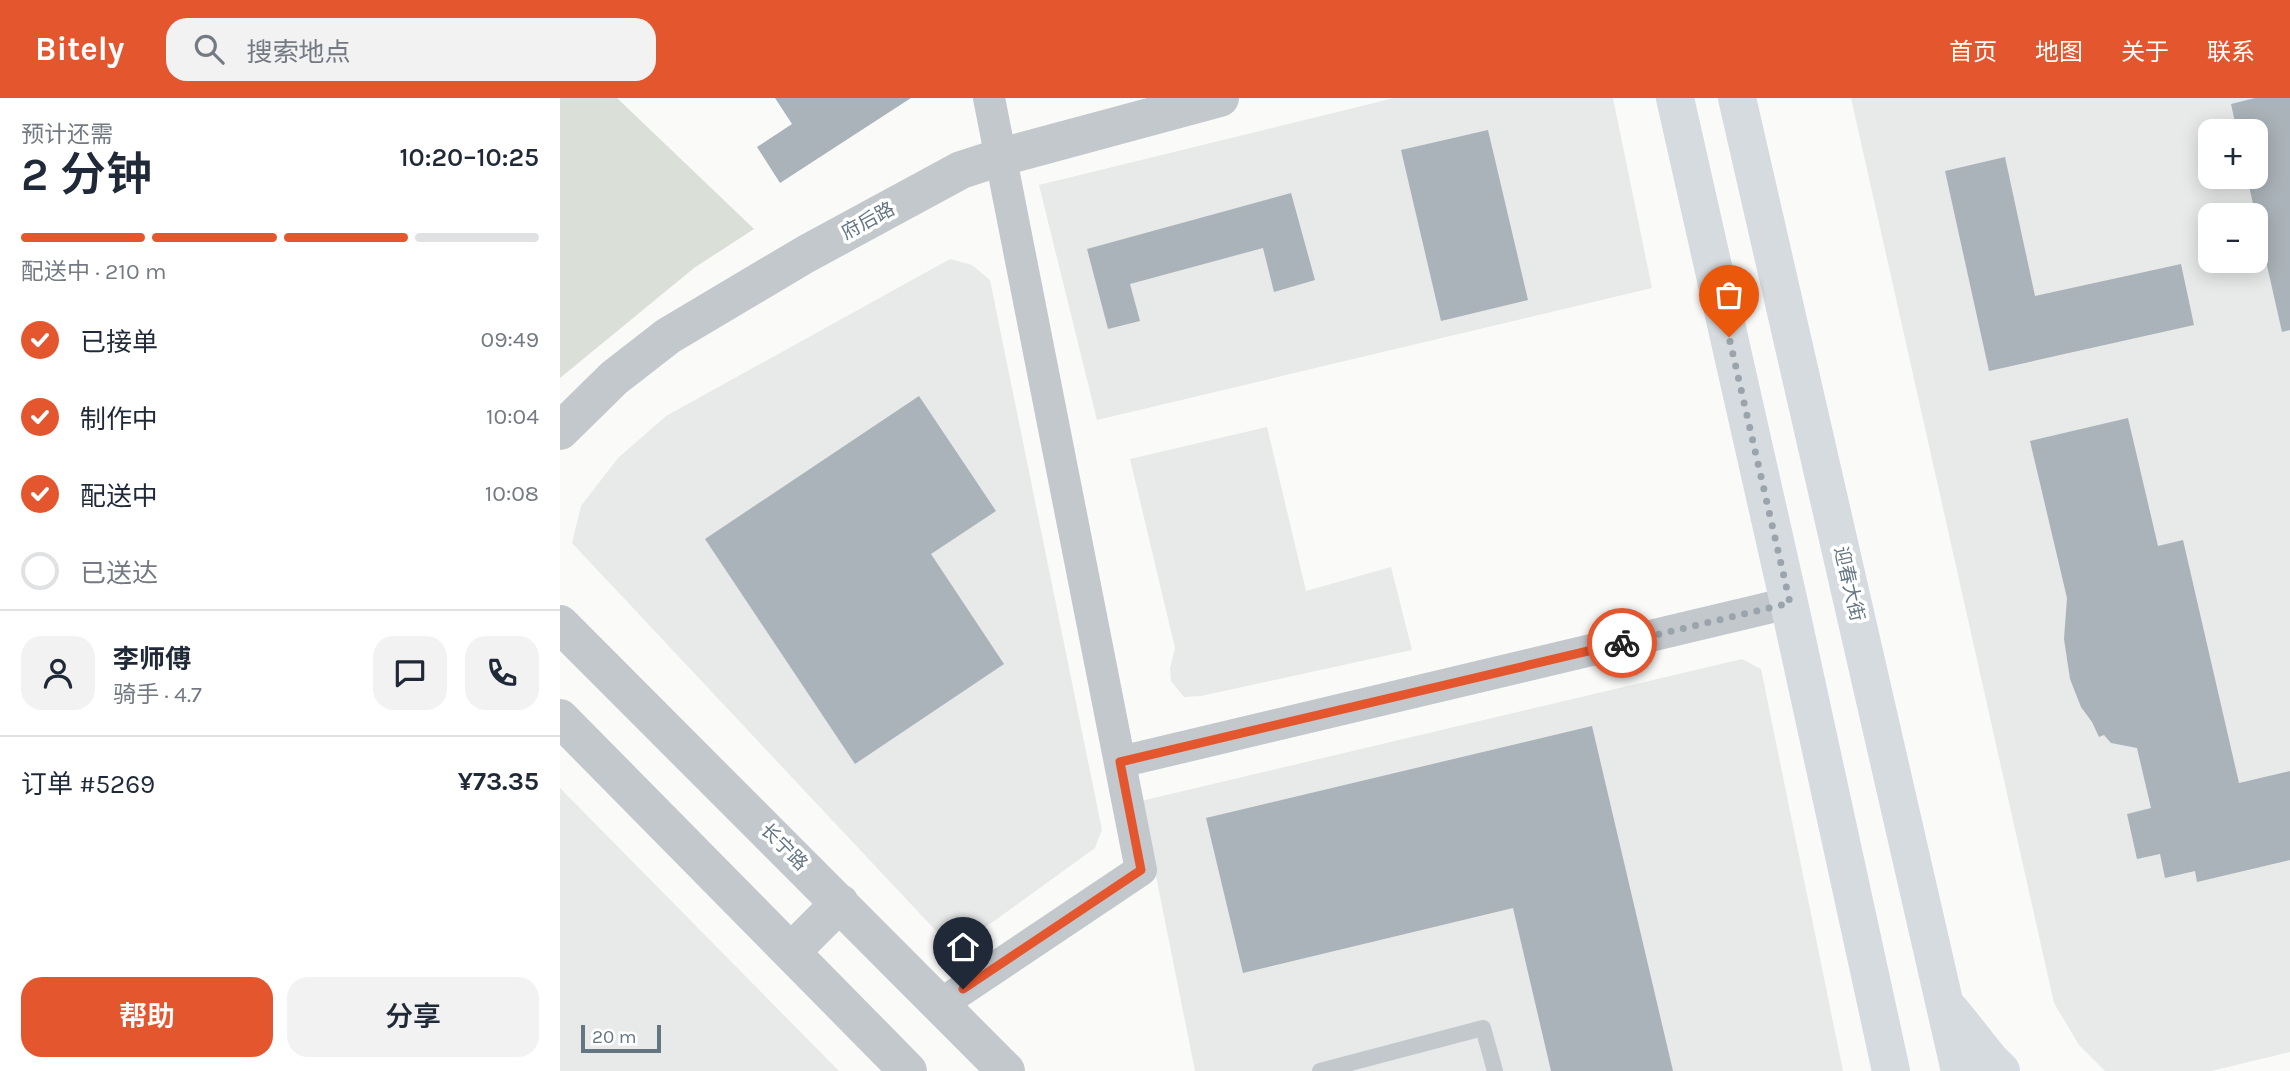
<!DOCTYPE html>
<html lang="zh">
<head>
<meta charset="utf-8">
<style>
	:root { --surface:#fff; --page:#f2f2f3; --text:#1f2937; --muted:#747a83; --line:#e0e1e3; --accent:#e4572e }
	body { margin:0; font-family:Karla,"Noto Sans SC",sans-serif; background:var(--page); color:var(--text); height:100vh; display:flex; flex-direction:column; font-size:26px; white-space:nowrap }
	* { box-sizing:border-box; margin:0 }
	p { font-size:23px; color:var(--muted) }
	.icon { flex:none; width:38px; height:38px; fill:none; stroke:currentColor; stroke-width:2; stroke-linecap:round; stroke-linejoin:round }
	.map { position:relative; flex:1; overflow:hidden }
	.panel { display:flex; flex-direction:column; background:var(--surface); width:560px }
	.panel>* { flex:none }
	.fabs { position:absolute; left:1638px; top:21px; display:grid; gap:14px }
	.fabs a { display:grid; place-items:center; width:70px; height:70px; border-radius:14px; background:var(--surface); box-shadow:0 4px 18px #0003; font-size:35px }
	.scale { position:absolute; left:21px; bottom:18px; width:80px; box-sizing:border-box; padding-left:7px; border:4px solid #657683; border-top:0; font-size:19px; line-height:24px; white-space:nowrap; color:#657683; -webkit-text-stroke:5px #fff; paint-order:stroke }
	.pin { position:absolute; display:grid; place-items:center; width:60px; height:60px; color:#fff; margin:-72px -30px; border-radius:50% 50% 50% 0; rotate:-45deg; box-shadow:0 0 7px #0007 }
	.pin .icon { rotate:45deg }
	.courier { position:absolute; display:grid; place-items:center; width:70px; height:70px; margin:-35px; border:5px solid #e4572e; border-radius:50%; background:#fff; color:#222; box-shadow:0 2px 9px #0007 }
	.headline em { font-style:normal; font-weight:600 }
	.headline div { display:flex; flex-direction:column-reverse }
	.headline { display:flex; align-items:center; justify-content:space-between; height:119px; padding:0 21px }
	h1 { font-size:46px; font-weight:600; line-height:52px }
	.bar { display:grid; grid-template-columns:repeat(4,1fr); gap:10px 7px; align-content:center; height:84px; padding:0 21px }
	.bar i { height:9px; border-radius:5px; background:var(--line) }
	.bar .on { background:var(--accent) }
	.bar p { grid-column:span 4 }
	.line { display:flex; align-items:center; gap:18px; padding:0 21px; border-top:2px solid var(--line) }
	.line div { flex:1 }
	.round { display:grid; place-items:center; flex:none; width:74px; height:74px; border-radius:21px; background:var(--page) }
	ol { padding:0 21px; list-style:none }
	li { display:flex; align-items:center; gap:21px; height:77px }
	li p { margin-inline-start:auto }
	li .icon { padding:7px; border-radius:50%; background:var(--accent); color:#fff; stroke-width:4 }
	li:last-child { color:var(--muted) }
	li i { width:38px; height:38px; border:4px solid var(--line); border-radius:50% }
	.cta { display:flex; gap:14px; margin-top:auto; padding:14px 21px }
	.cta a { flex:1; height:80px; border-radius:21px; background:var(--accent); color:#fff; font-size:28px; font-weight:600; line-height:80px; text-align:center }
	.cta a+a { background:var(--page); color:var(--text) }
	header { display:flex; align-items:center; gap:42px; box-sizing:border-box; height:98px; padding:0 35px; background:var(--accent); color:#fff }
	header strong { font-size:33px }
	nav { display:flex; gap:38px; margin-inline-start:auto; font-size:24px }
	.search { width:490px; height:63px; background:var(--page); display:flex; align-items:center; gap:18px; box-sizing:border-box; padding:0 24px; border-radius:21px; color:var(--muted); font-size:26px }
	main { display:flex; flex:1; min-height:0 }
	.map>svg:first-child { display:block }
	.built { fill:#e8e9e9; fill-rule:evenodd }
	.green { fill:#dadfd7 }
	.building { fill:#aab3b9 }
	.lines { fill:none; stroke-linecap:round; stroke-linejoin:round }
	.service { stroke:#c3c8cc; stroke-width:16 }
	.minor { stroke:#c3c8cc; stroke-width:32 }
	.tertiary { stroke:#c3c8cc; stroke-width:38 }
	.primary { stroke:#d6dbdf; stroke-width:38 }
	.done { stroke:#99a4ac; stroke-width:7; stroke-dasharray:0 12.6 }
	.route { stroke:#e4572e; stroke-width:9 }
	.labels { text-anchor:middle; dominant-baseline:central; stroke-width:7; stroke-linejoin:round; paint-order:stroke }
	.street-label { font-size:19px; fill:#657683; stroke:#fff }
</style>
</head>
<body>
<header>
<strong>Bitely</strong>
<div class="search"><svg class="icon" aria-label="search" viewBox="0 0 24 24"><circle cx="10" cy="10" r="6"/><path d="M15 15l6 6"/></svg>搜索地点</div>
<nav><a>首页</a><a>地图</a><a>关于</a><a>联系</a></nav>
</header>
<main>
<section class="panel">
<div class="headline"><div><h1>2 分钟</h1><p>预计还需</p></div><em>10:20–10:25</em></div>
<div class="bar"><i class="on"></i><i class="on"></i><i class="on"></i><i></i><p>配送中 · 210 m</p></div>
<ol>
<li><svg class="icon" aria-label="check" viewBox="0 0 24 24"><path d="M5 12l5 5 9-10"/></svg>已接单<p>09:49</p></li>
<li><svg class="icon" aria-label="check" viewBox="0 0 24 24"><path d="M5 12l5 5 9-10"/></svg>制作中<p>10:04</p></li>
<li><svg class="icon" aria-label="check" viewBox="0 0 24 24"><path d="M5 12l5 5 9-10"/></svg>配送中<p>10:08</p></li>
<li><i></i>已送达</li>
</ol>
<div class="line" style="height:126px"><a class="round"><svg class="icon" aria-label="person" viewBox="0 0 24 24"><circle cx="12" cy="8" r="4"/><path d="M4 21q1-7 8-7t8 7"/></svg></a><div><b>李师傅</b><p>骑手 · 4.7</p></div><a class="round"><svg class="icon" aria-label="chat" viewBox="0 0 24 24"><path d="M4 5h16v11H9l-5 4z"/></svg></a><a class="round"><svg class="icon" aria-label="phone" viewBox="0 0 24 24"><path d="M5 4h4l2 5-3 2q2 4 5 5l2-3 5 2v4C11 20 4 13 5 4z"/></svg></a></div>
<div class="line" style="height:91px"><div>订单 #5269</div><b>¥73.35</b></div>
<div class="cta"><a>帮助</a><a>分享</a></div>
</section>
<div class="map">
<svg width="1730" height="973" viewBox="0 0 1730 973">
	<rect width="100%" height="100%" fill="#fafaf8"/>
	<path class="built" d="M834,0H1053L1092,190L537,322L479,87Z
		M1291,0H1730V954L1651,973H1545L1519,947L1494,905ZM1650,33H1696V79H1650ZM1650,117H1696V163H1650Z
		M390,161L412,167L430,182L542,732L535,750L394,852L12,445L21,408L58,360L106,318Z
		M707,329L746,493L831,469L852,552L641,598L624,599L611,583L610,570L615,550L570,361Z
		M1182,561L1201,571L1283,973H635L581,703Z
		M0,690L279,973H0Z"/>
	<path class="green" d="M0,0H57L194,131L134,170L0,280Z"/>
	<path class="building" d="M215,0H351L220,85L197,49L232,26Z
		M1695,0H1730V232L1722,234L1687,79H1696V33H1677L1671,6Z
		M928,32L968,202L881,223L841,52Z
		M1445,59L1475,198L1621,166L1634,227L1429,273L1385,73Z
		M731,95L755,182L714,194L703,150L570,186L580,223L548,231L527,151Z
		M359,298L436,413L371,456L444,566L295,666L145,441Z
		M1568,320L1598,448L1623,442L1679,685L1730,673V762L1637,784L1635,773L1605,780L1600,756L1577,761L1567,716L1591,710L1577,650L1551,645L1544,637L1539,639L1532,624L1521,609L1510,581L1504,541L1507,500L1470,343Z
		M1032,628L1113,973H991L953,810L683,875L646,720Z"/>
	<g class="lines">
		<path class="service" d="M760,973L923,930L935,973"/>
		<path class="minor" d="M560,664L1229,505
			M381,906L581,772L429,0"/>
		<path class="tertiary" d="M0,333L54,280L108,238L246,156L401,72L441,59L660,0
			M0,526L446,973
			M0,620L348,973
			M231,854L280,805"/>
		<path class="primary" d="M1115,0L1229,505L1331,973
			M1177,0L1400,973
			M1391,913L1430,962L1441,973"/>
	</g>
	<g class="lines">
		<path class="done" d="M1062,545L1230,505L1169,239"/>
		<path class="route" d="M403,891L581,772L560,664L1062,545"/>
	</g>
	<g class="labels">
		<g class="street-label">
			<text transform="translate(308 123) rotate(-28)">府后路</text>
			<text transform="translate(1289 486) rotate(77)">迎春大街</text>
			<text transform="translate(224 749) rotate(45)">长宁路</text>
		</g>
	</g>
</svg>
<div class="fabs">
<a>+</a>
<a>−</a>
</div>
<div class="scale">20 m</div>
<div class="pin" style="left:1169px;top:239px;background:#ea580c"><svg class="icon" aria-label="bag" viewBox="0 0 24 24"><path d="M5 8h14l-1 12H6zM9 8a3 3 0 0 1 6 0"/></svg></div>
<div class="pin" style="left:403px;top:891px;background:#1f2937"><svg class="icon" aria-label="home" viewBox="0 0 24 24"><path d="M3 11l9-7 9 7M6 9v11h12V9"/></svg></div>
<div class="courier" style="left:1062px;top:545px"><svg class="icon" aria-label="bike" viewBox="0 0 24 24"><circle cx="6" cy="16" r="4"/><circle cx="18" cy="16" r="4"/><path d="M6 16l4-8h5l3 8M10 8l3 8H6M13 5h3"/></svg></div>
</div>
</main>
</body>
</html>
